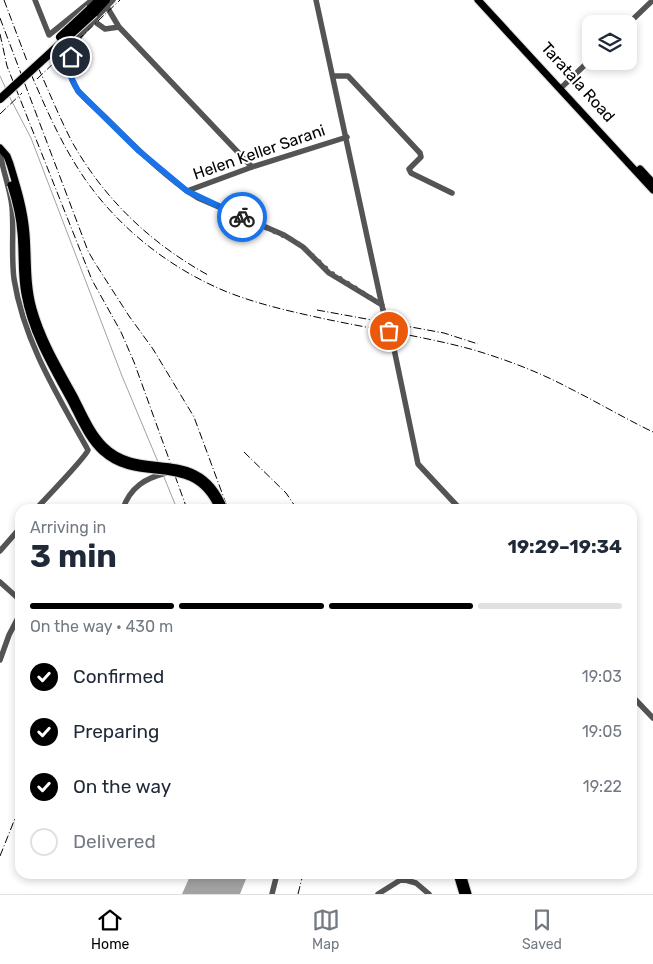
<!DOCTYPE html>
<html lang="en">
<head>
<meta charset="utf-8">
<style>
	:root { --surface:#fff; --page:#f2f2f3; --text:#1f2937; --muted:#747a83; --line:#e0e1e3; --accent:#000 }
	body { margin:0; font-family:Rubik,sans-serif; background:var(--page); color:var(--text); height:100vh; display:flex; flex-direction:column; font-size:19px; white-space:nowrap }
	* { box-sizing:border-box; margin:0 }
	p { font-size:16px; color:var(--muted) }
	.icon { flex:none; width:28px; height:28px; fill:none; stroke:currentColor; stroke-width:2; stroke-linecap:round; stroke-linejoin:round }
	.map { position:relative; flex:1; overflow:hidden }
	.side { position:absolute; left:15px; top:504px; width:622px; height:375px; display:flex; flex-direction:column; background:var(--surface); border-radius:15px; box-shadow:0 2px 8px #0003 }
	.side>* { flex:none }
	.fabs { position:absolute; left:582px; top:15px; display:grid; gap:10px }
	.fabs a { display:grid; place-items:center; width:55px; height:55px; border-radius:10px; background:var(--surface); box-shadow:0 2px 8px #0003; font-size:25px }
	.pin { position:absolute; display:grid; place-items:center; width:42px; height:42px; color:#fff; margin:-21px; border:2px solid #fff; border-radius:50%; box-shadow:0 1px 5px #0007 }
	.courier { position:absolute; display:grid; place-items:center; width:50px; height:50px; margin:-25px; border:4px solid #1a73e8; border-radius:50%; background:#fff; color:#222; box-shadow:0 1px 6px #0007 }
	.headline em { font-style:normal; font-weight:700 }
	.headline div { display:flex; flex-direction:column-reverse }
	.headline { display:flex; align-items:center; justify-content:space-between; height:85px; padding:0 15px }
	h1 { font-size:32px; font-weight:700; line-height:38px }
	.bar { display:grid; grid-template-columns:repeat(4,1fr); gap:8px 5px; align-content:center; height:60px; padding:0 15px }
	.bar i { height:6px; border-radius:4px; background:var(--line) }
	.bar .current { background:var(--accent) }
	.bar p { grid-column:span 4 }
	ol { padding:0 15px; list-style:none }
	li { display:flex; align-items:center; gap:15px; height:55px }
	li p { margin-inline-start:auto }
	li .icon { padding:5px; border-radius:50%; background:var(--accent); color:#fff; stroke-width:4 }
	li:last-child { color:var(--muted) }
	li i { width:28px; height:28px; border:2px solid var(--line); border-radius:50% }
	.menu { display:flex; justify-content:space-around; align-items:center; height:70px; border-top:1px solid var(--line); background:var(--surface); font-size:14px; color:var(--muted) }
	.menu a { display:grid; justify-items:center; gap:2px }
	.menu .current { color:var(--accent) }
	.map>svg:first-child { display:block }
	.water { fill:#a2a2a2 }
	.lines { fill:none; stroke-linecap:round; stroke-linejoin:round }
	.stream { stroke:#a2a2a2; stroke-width:1 }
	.major-casing { stroke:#dbdbdb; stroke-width:9 }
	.highway-casing { stroke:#dbdbdb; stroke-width:10 }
	.minor { stroke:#545454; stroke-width:5.5 }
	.major { stroke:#000; stroke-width:7 }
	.highway { stroke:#000; stroke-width:8 }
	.rail { stroke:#000; stroke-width:1; stroke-dasharray:8 2.5 1 2.5; stroke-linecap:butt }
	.major-bridge-casing { stroke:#dbdbdb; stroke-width:9; stroke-linecap:butt }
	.highway-bridge-casing { stroke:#dbdbdb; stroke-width:10; stroke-linecap:butt }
	.major-bridge { stroke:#000; stroke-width:7 }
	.highway-bridge { stroke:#000; stroke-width:8 }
	.done { stroke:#595959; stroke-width:5; stroke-dasharray:0 9 }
	.route { stroke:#1a73e8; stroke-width:6 }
	.labels { text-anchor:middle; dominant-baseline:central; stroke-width:4; stroke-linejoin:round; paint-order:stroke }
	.street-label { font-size:16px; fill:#000; stroke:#fff }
</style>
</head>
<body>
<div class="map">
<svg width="653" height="894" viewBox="0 0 653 894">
	<rect width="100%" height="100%" fill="#fff"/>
	<path class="water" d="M191,874H248L240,894H182Z"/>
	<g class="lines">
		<path class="stream" d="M0,76L6,89
			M9,96L31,138L122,376L158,462
			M164,477L177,509"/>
		<g class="major-casing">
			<path id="major" d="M478,0L653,190
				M0,148L7,156L10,164
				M640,169L653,183
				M457,874L463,894
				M462,874L468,894"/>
		</g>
		<g class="highway-casing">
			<path id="highway" d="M90,9L99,0
				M94,13L106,0"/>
		</g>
		<path class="minor" d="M35,0L49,35L92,0
			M113,0C103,11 79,34 73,46C70,54 69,69 71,77C76,94 93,105 105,117C131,143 157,169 187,191L252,167L347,137
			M316,0L384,315L393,344L418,464L460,509
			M107,7L119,27L252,167
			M91,19L105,29L119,27
			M628,24L653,0
			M333,76H348L420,153L421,157L409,169L411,173L452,193
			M563,86L591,59
			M0,151C2,170 10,187 12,207C14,231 11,255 14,279C24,342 58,396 88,450C86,457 45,499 36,509
			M187,191L198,198L284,235L303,247L329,273L382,305
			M123,509C130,487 146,478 166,473
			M0,551L20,528
			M0,582L20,600
			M0,660L9,635L20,614
			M632,696L653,718
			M272,894L277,874
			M378,894L402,879L416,883L429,894"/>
		<use href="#major" class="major"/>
		<use href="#highway" class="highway"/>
		<path class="rail" d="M4,0L27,61
			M0,18L88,251L95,263L129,316L153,349L194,417L228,509
			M0,34L7,66L26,114L92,280L121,332L134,362L187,509
			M38,67C49,92 59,116 71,140C103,198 150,243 208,275
			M31,74C44,104 57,134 74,162C108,219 161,263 220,289C255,304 293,312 330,320C378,330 427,337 474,350C507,360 539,372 569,388C597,402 624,418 653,432
			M37,79L120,0
			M0,114L22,93
			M317,310L444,333L478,344
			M244,452L286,493L297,509
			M0,856L20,806
			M298,894L303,874"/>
		<g class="major-bridge-casing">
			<path id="major-bridge" d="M10,164C17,187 24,209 26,234C28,259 26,284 33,309C42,341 59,369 75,398C83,414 91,433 104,446C141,483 198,443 224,509
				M11,185C16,201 20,217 21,233C23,253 21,273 25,294C32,333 52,366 71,401C80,418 88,439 103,452C140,486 194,450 219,509"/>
		</g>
		<g class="highway-bridge-casing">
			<path id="highway-bridge" d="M60,37L90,9
				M0,99L94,13"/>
		</g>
		<use href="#major-bridge" class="major-bridge"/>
		<use href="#highway-bridge" class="highway-bridge"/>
	</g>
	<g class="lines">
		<path class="done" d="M242,217L293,240L303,247L330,272L382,305L389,331"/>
		<path class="route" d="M71,57V77L78,91L139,151L187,191L242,217"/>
	</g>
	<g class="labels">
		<g class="street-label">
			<text transform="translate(578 82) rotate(48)">Taratala Road</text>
			<text transform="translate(259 152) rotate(-19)">Helen Keller Sarani</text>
		</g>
	</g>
</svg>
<div class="fabs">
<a><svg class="icon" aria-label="layers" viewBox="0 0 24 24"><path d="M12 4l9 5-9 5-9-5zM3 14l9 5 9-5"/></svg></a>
</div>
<div class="pin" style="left:389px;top:331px;background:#ea580c"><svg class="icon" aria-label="bag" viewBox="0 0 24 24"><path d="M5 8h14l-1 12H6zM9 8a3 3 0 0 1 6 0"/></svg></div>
<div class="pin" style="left:71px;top:57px;background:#1f2937"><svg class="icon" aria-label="home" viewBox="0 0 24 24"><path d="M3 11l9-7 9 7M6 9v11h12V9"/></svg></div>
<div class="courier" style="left:242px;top:217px"><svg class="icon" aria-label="bike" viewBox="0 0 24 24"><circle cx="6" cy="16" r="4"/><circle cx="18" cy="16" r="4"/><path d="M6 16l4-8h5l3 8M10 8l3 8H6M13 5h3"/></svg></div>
<section class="side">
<div class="headline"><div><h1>3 min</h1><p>Arriving in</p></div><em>19:29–19:34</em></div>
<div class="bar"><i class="current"></i><i class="current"></i><i class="current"></i><i></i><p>On the way · 430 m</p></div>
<ol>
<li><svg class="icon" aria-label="check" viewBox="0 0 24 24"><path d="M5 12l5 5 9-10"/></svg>Confirmed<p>19:03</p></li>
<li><svg class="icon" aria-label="check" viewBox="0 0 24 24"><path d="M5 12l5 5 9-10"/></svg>Preparing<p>19:05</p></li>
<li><svg class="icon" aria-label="check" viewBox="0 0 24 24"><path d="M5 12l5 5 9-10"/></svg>On the way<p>19:22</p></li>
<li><i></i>Delivered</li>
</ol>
</section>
</div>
<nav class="menu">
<a class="current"><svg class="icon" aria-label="home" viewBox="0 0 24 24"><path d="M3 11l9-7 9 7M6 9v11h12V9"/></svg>Home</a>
<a><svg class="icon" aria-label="map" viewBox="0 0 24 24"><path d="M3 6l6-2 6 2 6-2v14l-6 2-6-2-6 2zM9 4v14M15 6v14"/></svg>Map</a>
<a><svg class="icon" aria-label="saved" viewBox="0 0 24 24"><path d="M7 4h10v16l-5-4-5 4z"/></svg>Saved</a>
</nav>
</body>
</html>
